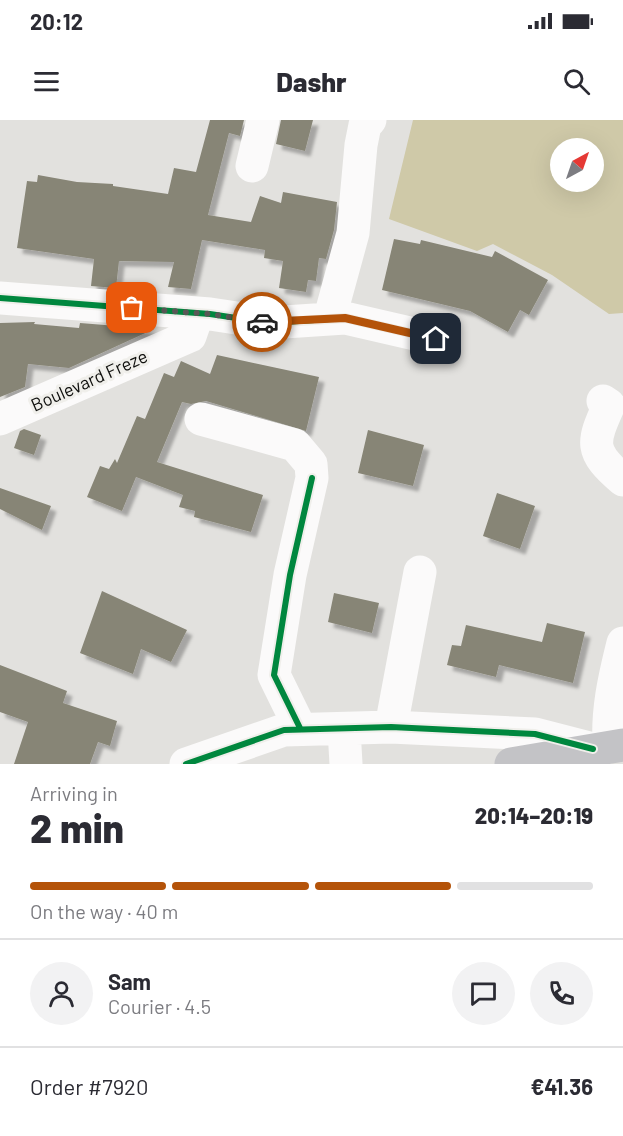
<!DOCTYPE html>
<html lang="en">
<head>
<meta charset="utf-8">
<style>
	:root { --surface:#fff; --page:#f2f2f3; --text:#2b2b33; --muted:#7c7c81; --line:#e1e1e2; --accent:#b45309 }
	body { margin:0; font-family:Barlow,sans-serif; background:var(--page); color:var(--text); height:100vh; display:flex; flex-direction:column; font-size:22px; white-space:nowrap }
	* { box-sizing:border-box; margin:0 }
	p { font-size:20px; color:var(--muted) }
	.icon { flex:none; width:33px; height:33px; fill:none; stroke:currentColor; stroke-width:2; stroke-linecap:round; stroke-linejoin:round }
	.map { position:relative; height:644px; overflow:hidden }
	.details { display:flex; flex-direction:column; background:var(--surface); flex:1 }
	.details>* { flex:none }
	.needle { width:39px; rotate:40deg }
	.controls { position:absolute; left:550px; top:18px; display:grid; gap:12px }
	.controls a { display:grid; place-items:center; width:54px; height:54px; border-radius:50%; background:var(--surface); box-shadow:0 6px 24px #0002; font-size:30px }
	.pin { position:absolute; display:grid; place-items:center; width:51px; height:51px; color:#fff; margin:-26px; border-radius:12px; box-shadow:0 3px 9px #0006 }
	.courier { position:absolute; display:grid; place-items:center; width:60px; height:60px; margin:-30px; border:4px solid #b45309; border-radius:50%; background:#fff; color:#222; box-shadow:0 2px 8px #0007 }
	.summary em { font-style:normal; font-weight:800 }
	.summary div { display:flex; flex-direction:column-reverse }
	.summary { display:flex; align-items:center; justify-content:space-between; height:102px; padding:0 30px }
	h1 { font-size:39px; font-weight:800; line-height:45px }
	.bar { display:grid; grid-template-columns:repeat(4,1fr); gap:9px 6px; align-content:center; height:72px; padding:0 30px }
	.bar i { height:8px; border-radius:4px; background:var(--line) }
	.bar .current { background:var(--accent) }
	.bar p { grid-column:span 4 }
	.line { display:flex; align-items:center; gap:15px; padding:0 30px; border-top:2px solid var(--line) }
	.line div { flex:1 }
	.round { display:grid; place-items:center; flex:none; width:63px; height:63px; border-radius:32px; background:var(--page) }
	.status { display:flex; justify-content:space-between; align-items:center; height:42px; padding:0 30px; background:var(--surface); direction:ltr }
	.status svg { height:16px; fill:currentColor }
	header { display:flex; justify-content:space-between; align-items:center; height:78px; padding:0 30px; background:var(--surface); font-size:27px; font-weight:800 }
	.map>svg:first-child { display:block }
	.green { fill:#cfc9a8; fill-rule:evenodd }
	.building { fill:#878576; filter:url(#shadow) }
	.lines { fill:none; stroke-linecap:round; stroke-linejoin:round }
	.minor { stroke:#fbfafa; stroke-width:33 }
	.major { stroke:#c3c3c6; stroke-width:33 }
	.cycleway-casing { stroke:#f0efeb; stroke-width:10 }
	.cycleway { stroke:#00873e; stroke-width:6 }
	.done { stroke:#595856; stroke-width:6; stroke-dasharray:0 10.8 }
	.route { stroke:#b45309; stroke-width:8 }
	.labels { text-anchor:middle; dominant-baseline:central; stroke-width:6; stroke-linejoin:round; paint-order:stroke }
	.street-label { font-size:18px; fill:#0f0f0d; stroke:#f0efeb }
</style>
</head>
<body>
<div class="status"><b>20:12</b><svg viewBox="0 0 49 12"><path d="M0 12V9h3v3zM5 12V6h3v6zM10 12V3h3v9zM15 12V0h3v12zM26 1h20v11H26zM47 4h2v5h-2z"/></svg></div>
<header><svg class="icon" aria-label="menu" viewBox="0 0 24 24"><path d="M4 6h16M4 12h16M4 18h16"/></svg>Dashr<svg class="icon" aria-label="search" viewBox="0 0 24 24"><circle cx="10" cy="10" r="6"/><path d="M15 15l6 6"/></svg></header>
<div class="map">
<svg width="623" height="644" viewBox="0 0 623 644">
	<defs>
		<filter id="shadow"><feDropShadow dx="5.5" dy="5.5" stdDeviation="1.5" flood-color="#0004"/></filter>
	</defs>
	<rect width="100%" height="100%" fill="#e2e1de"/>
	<path class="green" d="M413,0H623V193L609,194L552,155L493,124L477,131L389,99ZM561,28H594V62H561Z"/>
	<path class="building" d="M210,0H244L240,16L229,13L208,95L251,102L260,76L281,83L283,72L337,82L334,110L326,139L319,138L316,161L308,160L306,172L279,168L283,141L264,138L265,130L202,120L191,169L168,167L174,142L119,141L116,168L91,166L94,139L17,128L27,61L37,62L38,55L77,62L113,64V66L168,74L174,48L196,52Z
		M281,0H313L305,31L276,24Z
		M394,119L420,124L421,120L492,137L495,131L548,160L529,195L520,190L508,212L470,191L382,170Z
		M35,202L34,204L79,208L80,203L154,209L69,248L28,244L25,267L0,277V203Z
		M217,235L319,257L306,311L206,281L191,284L182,282L157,342L263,375L251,412L194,397L195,391L179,387L183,375L136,357L122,391L87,377L100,346L109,349L115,339L117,343L137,296L145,299L164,253L174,257L181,241L210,254Z
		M24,309L41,315L34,335L14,328L20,311Z
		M368,310L424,325L413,366L358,353Z
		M0,368L51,386L42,410L0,389Z
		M497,373L535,386L520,429L483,416Z
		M102,471L187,510L171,542L141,529L133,554L80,533Z
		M334,473L379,483L372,513L328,502Z
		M547,503L585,512L573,563L499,545L496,557L447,545L452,525L461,526L466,505L542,522Z
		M0,545L67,571L63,583L117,601L110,626L98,622L90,644H14L28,602L0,592Z"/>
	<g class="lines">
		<path class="minor" d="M252,46L263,0
			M0,178L210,194L269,203L345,198L436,219
			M330,197L353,113L361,25L365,5L370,0
			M603,281L609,285C592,323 589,331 623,360
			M0,299L190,216L198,193
			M201,299L295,325L311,344L312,358L290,455L274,555L300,608
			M391,607L420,452
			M344,609L346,644
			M609,627C607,590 614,559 623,523
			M186,644L284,610L391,607L535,614L593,629"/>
		<path class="major" d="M511,644L623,625"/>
		<g class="cycleway-casing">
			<path id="cycleway" d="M0,178L210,194L269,203L345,198L436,219
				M300,608L274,555L290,455L312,358
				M186,644L284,610L391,607L535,614L593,629"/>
		</g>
		<use href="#cycleway" class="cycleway"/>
	</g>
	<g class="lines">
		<path class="done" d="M132,188L210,194L262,202"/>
		<path class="route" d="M262,202L345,198L436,219"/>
	</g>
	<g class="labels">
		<g class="street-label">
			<text transform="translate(89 260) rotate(-24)">Boulevard Freze</text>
		</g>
	</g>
</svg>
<div class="controls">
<a><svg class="needle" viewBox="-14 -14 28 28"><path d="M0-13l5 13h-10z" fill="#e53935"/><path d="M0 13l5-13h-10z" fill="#7c7c81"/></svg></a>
</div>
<div class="pin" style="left:132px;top:188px;background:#ea580c"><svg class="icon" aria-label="bag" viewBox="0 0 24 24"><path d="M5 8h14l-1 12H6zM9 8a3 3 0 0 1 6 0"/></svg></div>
<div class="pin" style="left:436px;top:219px;background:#1f2937"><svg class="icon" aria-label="home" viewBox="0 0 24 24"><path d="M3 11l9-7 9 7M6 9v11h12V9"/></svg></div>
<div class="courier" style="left:262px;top:202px"><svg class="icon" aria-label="car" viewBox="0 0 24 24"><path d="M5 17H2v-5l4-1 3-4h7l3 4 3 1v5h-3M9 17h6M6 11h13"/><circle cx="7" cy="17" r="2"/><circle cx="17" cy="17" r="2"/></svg></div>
</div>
<section class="details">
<div class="summary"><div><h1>2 min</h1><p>Arriving in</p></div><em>20:14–20:19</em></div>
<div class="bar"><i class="current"></i><i class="current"></i><i class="current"></i><i></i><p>On the way · 40 m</p></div>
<div class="line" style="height:108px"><a class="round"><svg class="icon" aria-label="person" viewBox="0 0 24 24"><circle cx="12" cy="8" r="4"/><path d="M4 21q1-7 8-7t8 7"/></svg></a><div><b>Sam</b><p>Courier · 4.5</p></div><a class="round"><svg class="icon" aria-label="chat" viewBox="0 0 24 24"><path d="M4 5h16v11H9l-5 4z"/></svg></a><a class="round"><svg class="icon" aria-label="phone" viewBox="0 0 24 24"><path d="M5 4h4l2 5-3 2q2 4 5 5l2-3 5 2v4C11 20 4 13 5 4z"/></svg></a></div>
<div class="line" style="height:78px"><div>Order #7920</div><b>€41.36</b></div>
</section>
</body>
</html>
